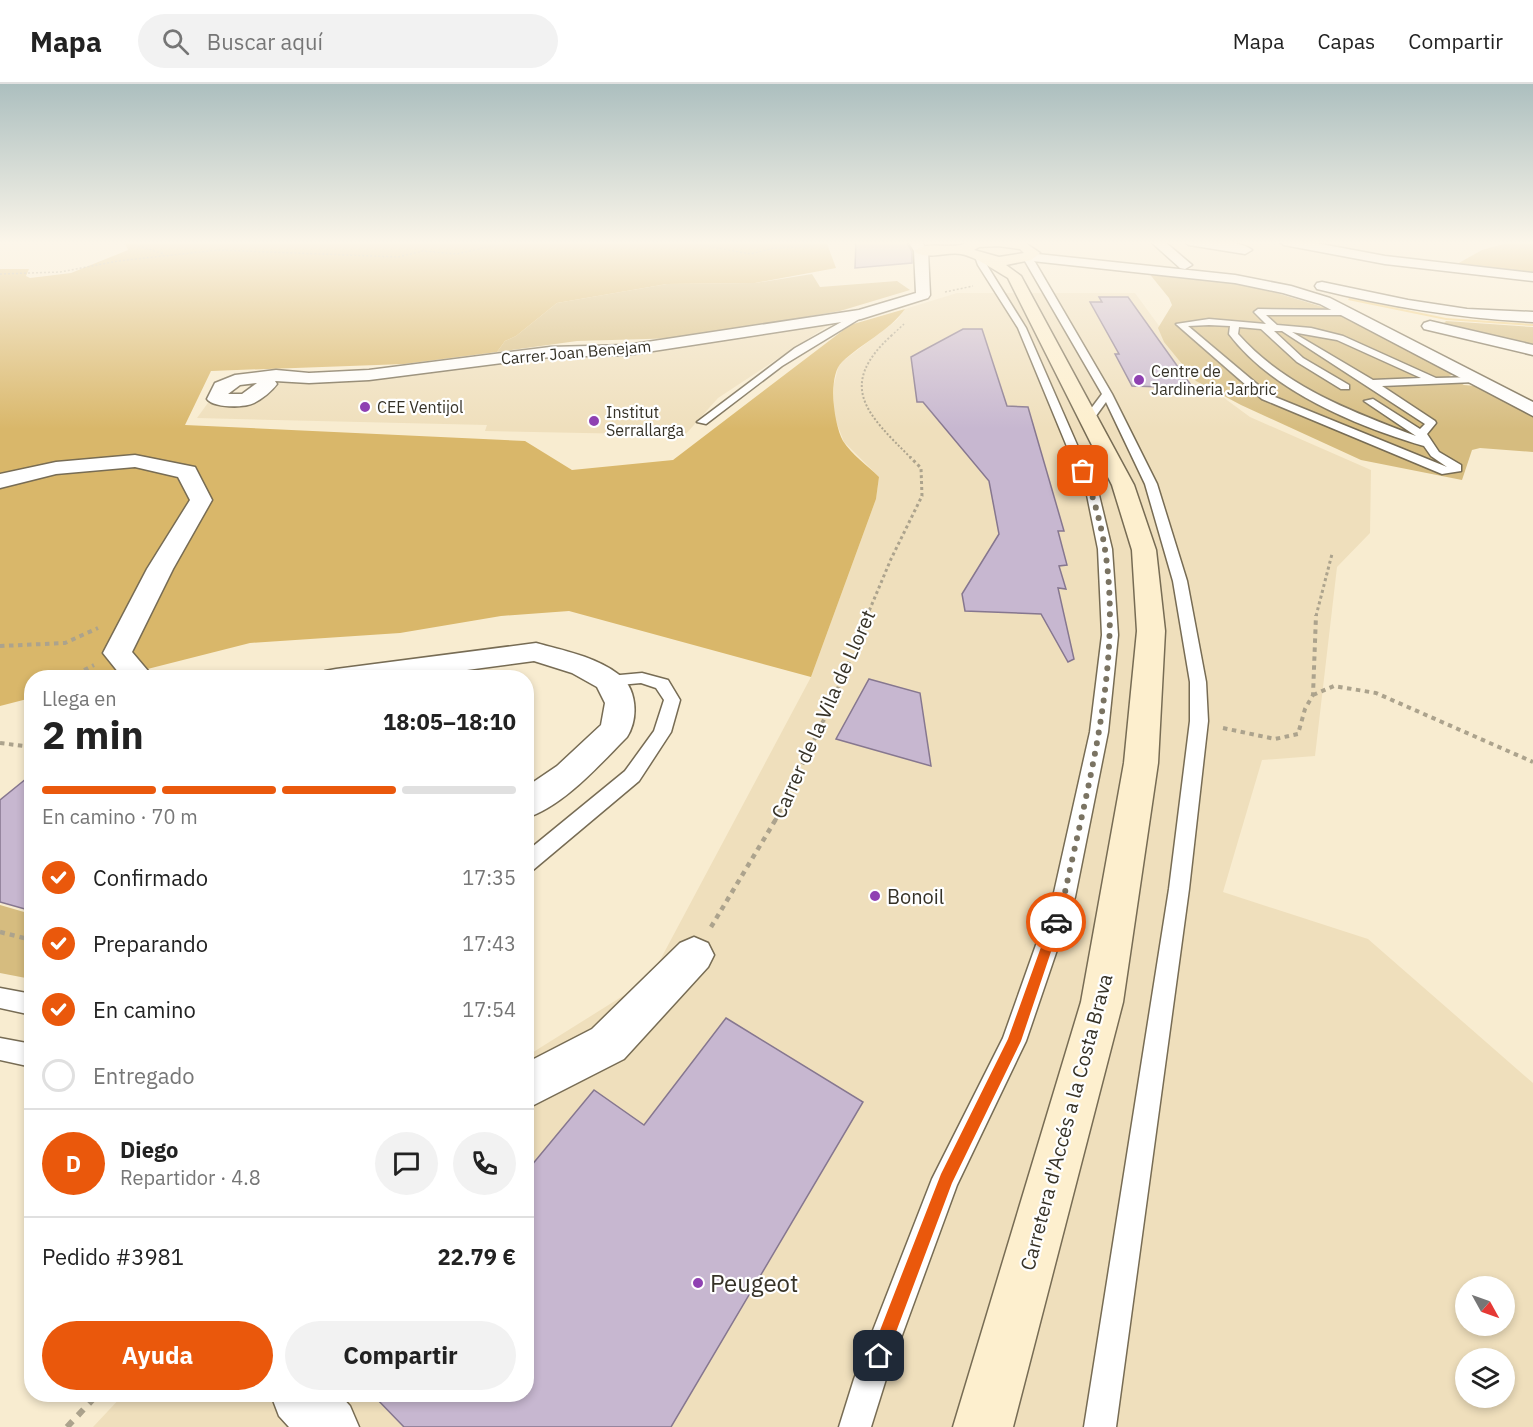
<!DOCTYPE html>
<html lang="es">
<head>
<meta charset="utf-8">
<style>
	:root { --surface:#fff; --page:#f2f2f2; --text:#222; --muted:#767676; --line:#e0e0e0; --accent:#ea580c }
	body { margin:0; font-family:"IBM Plex Sans",sans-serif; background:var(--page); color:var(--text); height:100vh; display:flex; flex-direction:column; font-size:22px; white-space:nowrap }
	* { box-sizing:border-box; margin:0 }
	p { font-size:20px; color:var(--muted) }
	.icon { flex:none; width:33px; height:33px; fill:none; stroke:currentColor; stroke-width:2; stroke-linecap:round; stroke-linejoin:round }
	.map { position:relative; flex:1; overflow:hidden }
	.drawer { position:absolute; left:24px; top:586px; width:510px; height:732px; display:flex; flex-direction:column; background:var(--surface); border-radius:24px; box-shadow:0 3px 9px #0003 }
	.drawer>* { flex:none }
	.needle { width:39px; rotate:130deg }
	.fabs { position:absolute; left:1455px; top:1192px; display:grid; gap:12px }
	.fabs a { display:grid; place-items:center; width:60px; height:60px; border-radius:50%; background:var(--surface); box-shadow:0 3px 9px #0003; font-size:30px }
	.pin { position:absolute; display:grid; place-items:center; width:51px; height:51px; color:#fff; margin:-26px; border-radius:12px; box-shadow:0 3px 9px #0006 }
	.courier { position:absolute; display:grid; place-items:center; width:60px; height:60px; margin:-30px; border:4px solid #ea580c; border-radius:50%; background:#fff; color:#222; box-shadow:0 2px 8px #0007 }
	.head em { font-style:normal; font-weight:800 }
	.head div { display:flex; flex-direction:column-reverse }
	.head { display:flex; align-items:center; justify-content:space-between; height:102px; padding:0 18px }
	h1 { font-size:39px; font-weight:800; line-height:45px }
	.bar { display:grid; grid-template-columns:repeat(4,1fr); gap:9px 6px; align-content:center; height:72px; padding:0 18px }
	.bar i { height:8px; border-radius:4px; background:var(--line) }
	.bar .active { background:var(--accent) }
	.bar p { grid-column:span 4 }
	.line { display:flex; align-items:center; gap:15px; padding:0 18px; border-top:2px solid var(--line) }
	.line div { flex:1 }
	.round { display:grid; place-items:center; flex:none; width:63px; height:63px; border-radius:32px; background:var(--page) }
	ol { padding:0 18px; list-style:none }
	li { display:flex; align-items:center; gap:18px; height:66px }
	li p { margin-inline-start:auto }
	li .icon { padding:6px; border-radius:50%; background:var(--accent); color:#fff; stroke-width:4 }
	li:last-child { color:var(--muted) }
	li i { width:33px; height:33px; border:3px solid var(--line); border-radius:50% }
	.cta { display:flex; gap:12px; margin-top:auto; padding:12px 18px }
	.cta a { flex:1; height:69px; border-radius:36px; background:var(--accent); color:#fff; font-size:24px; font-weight:800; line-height:69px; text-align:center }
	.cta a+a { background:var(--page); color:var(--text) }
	header { display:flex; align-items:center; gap:36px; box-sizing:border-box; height:84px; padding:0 30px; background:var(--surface); border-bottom:2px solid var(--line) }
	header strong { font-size:28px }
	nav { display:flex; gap:33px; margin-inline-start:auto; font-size:21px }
	.search { width:420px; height:54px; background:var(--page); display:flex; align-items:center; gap:15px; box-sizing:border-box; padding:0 21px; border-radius:33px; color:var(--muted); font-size:22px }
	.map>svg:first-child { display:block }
	.built { fill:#efdfbc; fill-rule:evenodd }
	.green { fill:#d6bc7f }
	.forest { fill:#d9b76a }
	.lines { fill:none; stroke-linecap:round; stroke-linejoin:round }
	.stream { fill:#f2d082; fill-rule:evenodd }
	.building { fill:#c7b7d0; stroke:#86778f; stroke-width:1.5 }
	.lane-casing { stroke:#776c54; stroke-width:3 }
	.street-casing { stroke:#776c54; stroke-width:3 }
	.secondary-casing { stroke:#776c54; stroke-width:3 }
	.path-far5 { stroke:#aca38d; stroke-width:1.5; stroke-dasharray:2 2; stroke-linecap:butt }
	.path-far4 { stroke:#aca38d; stroke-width:2; stroke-dasharray:2 2; stroke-linecap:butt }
	.path-far3 { stroke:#aca38d; stroke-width:3; stroke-dasharray:3 3; stroke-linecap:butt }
	.path-far2 { stroke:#aca38d; stroke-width:4; stroke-dasharray:4.5 4.5; stroke-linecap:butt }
	.path-far1 { stroke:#aca38d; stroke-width:4.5; stroke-dasharray:5 5; stroke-linecap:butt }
	.path { stroke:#aca38d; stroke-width:6; stroke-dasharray:8 8; stroke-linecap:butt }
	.lane { fill:#fff; fill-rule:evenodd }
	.street { fill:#fff; fill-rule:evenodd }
	.secondary { fill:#fdefce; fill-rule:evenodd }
	.route { fill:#ea580c }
	.done { stroke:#7a7362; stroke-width:6; stroke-dasharray:0 10.8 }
	.poi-dot { fill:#8f41b2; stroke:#fff; stroke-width:2 }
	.labels { text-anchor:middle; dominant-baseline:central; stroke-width:4.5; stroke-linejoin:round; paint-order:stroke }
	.far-street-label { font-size:16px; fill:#363227; stroke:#fff }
	.far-poi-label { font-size:16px; fill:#363227; stroke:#fff; text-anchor:start }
	.street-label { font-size:20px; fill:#363227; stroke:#fff }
	.poi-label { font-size:20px; fill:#363227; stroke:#fff; text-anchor:start }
	.near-poi-label { font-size:24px; fill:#363227; stroke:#fff; text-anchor:start }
</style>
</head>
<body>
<header>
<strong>Mapa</strong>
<div class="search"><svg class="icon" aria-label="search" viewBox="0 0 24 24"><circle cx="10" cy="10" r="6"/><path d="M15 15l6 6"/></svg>Buscar aquí</div>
<nav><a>Mapa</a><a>Capas</a><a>Compartir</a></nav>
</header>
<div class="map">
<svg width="1533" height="1343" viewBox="0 0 1533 1343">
	<rect width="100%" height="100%" fill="#f8ecd0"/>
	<path class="built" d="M957,209H1135L1197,294L1250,333L1371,386L1370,449L1337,483L1315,672L1262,676L1223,808L1368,855L1533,999V1343H93L123,1311H526L527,972L650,895L811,593L876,415L879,393L844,358L834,332V300L839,280L897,236L905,225ZM1466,1203H1504V1242H1466ZM1466,1275H1504V1314H1466Z
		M832,239L718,314L685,351L485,347L487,341L197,334L210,316L254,317L277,294H368Z"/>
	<path class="green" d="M1148,188L1257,203L1326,224L1320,226L1327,231H1339L1452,289L1454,290L1449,292L1464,301L1476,302L1533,333V368L1480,364L1472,366L1462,396L1361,376L1241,321L1196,297L1164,258L1158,244L1172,221L1169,214Z
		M812,190L820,203L897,197L910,206L840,227L681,254L577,257L497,268L505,257L516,252L557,219L667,200L755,199Z
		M1446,237L1533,243V266L1440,243Z
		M0,821L31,830V895L0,889Z"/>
	<path class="forest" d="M124,157H826L836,184L755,199L667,200L557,219L516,252L505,257L497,268L404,280L211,287L185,341L525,357L572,386L673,376L850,241L905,225C889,247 862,259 842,278C827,292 834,341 843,357C851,370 868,382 879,393L876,415L811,593L569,527L501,532L400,549L250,559L112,594H32L31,614L0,622V185H29L26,192L30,194L71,189L128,166Z
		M1514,157H1533V188L1457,180L1482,166Z"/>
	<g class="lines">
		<path class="stream" d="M1349,214L1446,234L1533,240V242L1446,236L1348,216Z"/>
	</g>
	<path class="building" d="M856,157H906L912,168V179L855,184Z
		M1099,213H1128L1193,304L1132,302L1115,270H1119L1090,218H1102Z
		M963,245H982L1007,322L1028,323L1064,447H1058L1067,481L1059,482L1066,505L1058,504L1074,575L1068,578L1041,530L965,527L962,510L999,450L989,397L923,318H917L911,273Z
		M869,595L920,609L931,682L836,655Z
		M32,690V827L0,818V716Z
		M726,934L863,1018L671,1343H404L373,1311H526V1088L594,1006L644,1041Z"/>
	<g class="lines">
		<g class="lane-casing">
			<path id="lane" d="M974,170H980L1026,244L1099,411L1112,465L1118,551L1108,648L1075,813L1026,957L957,1101L886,1295L871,1343H839L854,1295L932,1095L1003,954L1053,813L1090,648L1102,551L1098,465L1087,411L1018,244L978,181Z
				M1022,172H1028L1035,178L1112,310L1157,400L1187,497L1206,598L1208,637L1189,805L1116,1343H1084L1169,805L1190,637V598L1173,497L1145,400L1106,318L1093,336L1084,334L1102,310Z
				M1258,225L1349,226L1346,231H1266L1277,241L1311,244L1343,252L1436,294L1478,293V297L1475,298L1382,302L1435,337L1436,339L1427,350L1439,368L1461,381V387L1442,390L1262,315L1176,240L1209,235L1266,240L1254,228ZM1209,241L1230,242L1229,250C1272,307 1356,342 1424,362L1431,372L1447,383L1270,311L1188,242ZM1239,243L1261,245L1297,278L1341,305H1349V301L1303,274L1274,247H1282L1425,340L1420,345L1373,315L1364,317L1416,352C1351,327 1285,303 1238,250ZM1292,248L1337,256L1421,294L1373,296Z
				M861,227L864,232L782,282L706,340L697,338L795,264Z
				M642,589L668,596L680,616L671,648L639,697L533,786L526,788V768L625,687L654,647L664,616L656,604L641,599L609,602L601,597L609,592Z
				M0,904L32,910V931L0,924Z
				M0,954L32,960V983L0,976Z"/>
		</g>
		<g class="street-casing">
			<path id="street" d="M908,157H921L928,167L930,211L928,214L861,235L627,271L550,273L369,296L309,299L275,297L277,300C272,307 262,315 254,319C244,324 213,324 207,315L215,299L235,291L276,286L309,289L369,286L550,263L627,261L859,226L916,209L914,167ZM257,299L242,310H228L240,301Z
				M1150,157H1164L1192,181L1185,185L1180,184Z
				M1183,157C1200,157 1239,155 1252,166L1245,170L1189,161Z
				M1278,157H1305L1385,172L1533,189V197L1385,180L1284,161Z
				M1028,169L1235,191L1291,202L1330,214L1533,318V332L1320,220L1283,209L1235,199L1023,176L1021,173Z
				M1322,198L1408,216L1467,225L1533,228V238C1458,234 1390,223 1317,205L1315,202L1317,199Z
				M1430,237L1533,261V271L1424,245L1422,242L1424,239Z
				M135,371L195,383L212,416L173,485L132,568L154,594H123L103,569L147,485L190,416L178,393L135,383L56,390L0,404V390L56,378Z
				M536,559C562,566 596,573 618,590C637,603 639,634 627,653C600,680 564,722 526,734V703L557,682L601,641L605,619L597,603L572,589L534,577L407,594H321L325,587L336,585Z
				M694,853L708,859L714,871L708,883L624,975L526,1025V979L592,945L680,859Z
				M271,1311H340L350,1322L359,1343H289L279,1332Z"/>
		</g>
		<g class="secondary-casing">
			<path id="secondary" d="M970,157L1024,158L1040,169L1031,176L1006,181L1021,192L1134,401L1156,466L1165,547L1158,679L1123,918L1013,1343H953L1081,918L1124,679L1137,547L1132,466L1112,401L1008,194C994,186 977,173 961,170C948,167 925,177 914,167C928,155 955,168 970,157ZM998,162L1020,165L1024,169L999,173L974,166L979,163Z"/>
		</g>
		<path class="path-far5" d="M140,157L139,162L164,170
			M681,157L750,170L774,164L811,162L819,157
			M0,190L60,188L118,177L218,166L398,173L423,167L457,170L509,158L579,157
			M945,208L973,202
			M891,252L904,240"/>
		<path class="path-far4" d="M892,251C836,302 867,330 911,374"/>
		<path class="path-far3" d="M867,532L891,475L922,412L921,384L910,373
			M1316,532L1332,470"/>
		<path class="path-far2" d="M0,562L65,559L98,544
			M68,594L94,581
			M1313,611L1334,602L1376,609L1533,678
			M1223,644L1275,655L1298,650L1305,625L1313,611L1316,531
			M0,659L32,663
			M775,737L832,619L868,531"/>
		<path class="path-far1" d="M711,843L776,735
			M0,848L32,856"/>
		<path class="path" d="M67,1343L97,1311"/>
		<use href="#lane" class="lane"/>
		<use href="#street" class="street"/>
		<use href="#secondary" class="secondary"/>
	</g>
	<linearGradient id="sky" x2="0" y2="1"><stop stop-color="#acbfbf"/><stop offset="0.46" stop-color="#fcf6ea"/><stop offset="1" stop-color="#fcf6ea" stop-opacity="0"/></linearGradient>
	<rect width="1533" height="345" fill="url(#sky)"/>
	<path class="route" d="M1056,833L1061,838L1021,957L952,1099L887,1272L884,1278L879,1281L873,1278L870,1272L941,1090L1008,955L1050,838Z"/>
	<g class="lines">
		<path class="done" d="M1056,838L1064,813C1093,676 1140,523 1083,387"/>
	</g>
	<g class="poi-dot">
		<circle cx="1139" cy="296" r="6"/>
		<circle cx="365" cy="323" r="6"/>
		<circle cx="594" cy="337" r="6"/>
		<circle cx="875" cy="812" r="6"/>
		<circle cx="698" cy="1199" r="6"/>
	</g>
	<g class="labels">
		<g class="far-street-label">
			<text transform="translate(576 268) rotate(-5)">Carrer Joan Benejam</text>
		</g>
		<g class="far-poi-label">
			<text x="1151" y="287">Centre de<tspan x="1151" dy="18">Jardineria Jarbric</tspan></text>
			<text x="377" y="323">CEE Ventijol</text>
			<text x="606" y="328">Institut<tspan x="606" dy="18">Serrallarga</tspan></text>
		</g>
		<g class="street-label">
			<text transform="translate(823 630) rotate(-66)">Carrer de la Vila de Lloret</text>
			<text transform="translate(1066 1038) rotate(-75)">Carretera d'Accés a la Costa Brava</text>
		</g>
		<g class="poi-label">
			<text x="887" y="812">Bonoil</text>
		</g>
		<g class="near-poi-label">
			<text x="710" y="1199">Peugeot</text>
		</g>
	</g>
</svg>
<div class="fabs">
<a><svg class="needle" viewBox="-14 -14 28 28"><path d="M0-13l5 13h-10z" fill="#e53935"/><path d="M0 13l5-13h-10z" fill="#767676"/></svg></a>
<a><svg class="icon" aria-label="layers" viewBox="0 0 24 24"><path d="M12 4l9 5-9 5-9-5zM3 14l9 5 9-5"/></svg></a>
</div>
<div class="pin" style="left:1083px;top:387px;background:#ea580c"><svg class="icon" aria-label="bag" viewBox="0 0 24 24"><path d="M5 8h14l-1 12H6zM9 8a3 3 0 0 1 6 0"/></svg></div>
<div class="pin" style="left:879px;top:1272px;background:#1f2937"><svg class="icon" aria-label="home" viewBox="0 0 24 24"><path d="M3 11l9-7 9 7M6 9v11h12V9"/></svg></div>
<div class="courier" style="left:1056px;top:838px"><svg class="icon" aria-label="car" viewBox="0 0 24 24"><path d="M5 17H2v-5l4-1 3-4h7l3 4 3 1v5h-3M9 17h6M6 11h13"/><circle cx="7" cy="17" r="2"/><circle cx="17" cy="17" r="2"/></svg></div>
<section class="drawer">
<div class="head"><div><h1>2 min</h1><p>Llega en</p></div><em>18:05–18:10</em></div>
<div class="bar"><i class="active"></i><i class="active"></i><i class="active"></i><i></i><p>En camino · 70 m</p></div>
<ol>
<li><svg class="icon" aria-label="check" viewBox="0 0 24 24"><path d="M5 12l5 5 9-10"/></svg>Confirmado<p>17:35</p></li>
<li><svg class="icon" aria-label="check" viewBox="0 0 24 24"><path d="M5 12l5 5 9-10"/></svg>Preparando<p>17:43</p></li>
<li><svg class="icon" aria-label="check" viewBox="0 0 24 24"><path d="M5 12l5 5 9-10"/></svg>En camino<p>17:54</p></li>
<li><i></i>Entregado</li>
</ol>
<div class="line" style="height:108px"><b class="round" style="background:var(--accent);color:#fff">D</b><div><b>Diego</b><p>Repartidor · 4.8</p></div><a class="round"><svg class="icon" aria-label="chat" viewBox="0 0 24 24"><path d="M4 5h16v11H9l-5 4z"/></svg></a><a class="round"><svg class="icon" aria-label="phone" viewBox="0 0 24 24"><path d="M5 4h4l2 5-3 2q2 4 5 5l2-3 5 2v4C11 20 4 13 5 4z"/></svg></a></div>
<div class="line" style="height:78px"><div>Pedido #3981</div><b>22.79 €</b></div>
<div class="cta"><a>Ayuda</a><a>Compartir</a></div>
</section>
</div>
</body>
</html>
